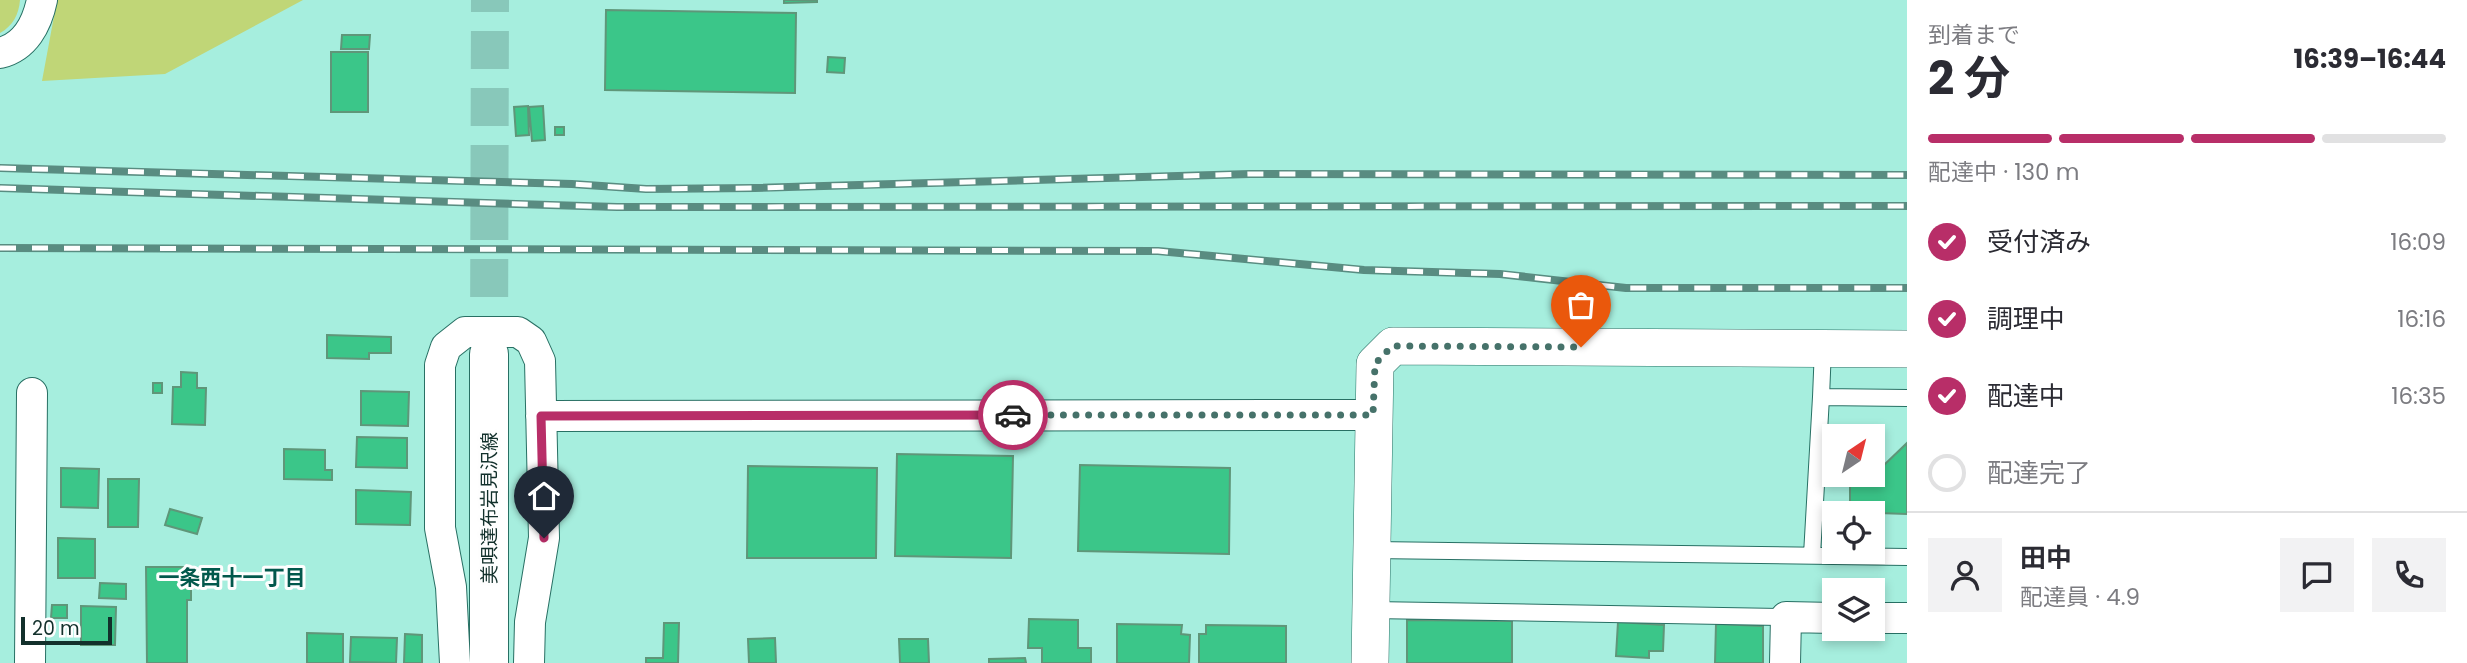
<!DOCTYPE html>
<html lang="ja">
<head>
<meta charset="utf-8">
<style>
	:root { --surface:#fff; --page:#f2f2f3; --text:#2b2b33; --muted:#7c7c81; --line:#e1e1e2; --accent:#b82e68 }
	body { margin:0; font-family:Poppins,"Noto Sans JP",sans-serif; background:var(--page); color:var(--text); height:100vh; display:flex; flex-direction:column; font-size:26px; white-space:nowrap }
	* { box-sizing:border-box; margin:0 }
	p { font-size:23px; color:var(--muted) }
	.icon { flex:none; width:38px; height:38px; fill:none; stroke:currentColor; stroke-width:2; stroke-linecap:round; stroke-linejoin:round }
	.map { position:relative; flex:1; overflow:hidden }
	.sheet { display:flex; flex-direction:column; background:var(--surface); width:560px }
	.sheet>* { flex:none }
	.needle { width:46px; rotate:35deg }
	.buttons { position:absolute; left:1822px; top:424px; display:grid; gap:14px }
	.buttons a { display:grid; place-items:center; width:63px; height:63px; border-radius:0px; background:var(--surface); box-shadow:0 4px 10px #0003; font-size:35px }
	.scale { position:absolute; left:21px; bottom:18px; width:91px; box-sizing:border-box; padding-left:7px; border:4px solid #12302b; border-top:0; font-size:19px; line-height:24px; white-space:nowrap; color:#12302b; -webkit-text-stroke:5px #fefefe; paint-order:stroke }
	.pin { position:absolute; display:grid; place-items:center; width:60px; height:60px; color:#fff; margin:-72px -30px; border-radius:50% 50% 50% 0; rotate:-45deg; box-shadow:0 0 7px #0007 }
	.pin .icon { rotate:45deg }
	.courier { position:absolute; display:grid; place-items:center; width:70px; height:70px; margin:-35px; border:5px solid #b82e68; border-radius:50%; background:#fff; color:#222; box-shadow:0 2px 9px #0007 }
	.head em { font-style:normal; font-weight:700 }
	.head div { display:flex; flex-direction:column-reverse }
	.head { display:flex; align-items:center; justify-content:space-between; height:119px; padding:0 21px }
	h1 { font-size:46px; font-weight:700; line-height:52px }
	.bar { display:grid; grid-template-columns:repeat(4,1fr); gap:10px 7px; align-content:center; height:84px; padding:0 21px }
	.bar i { height:9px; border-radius:5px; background:var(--line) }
	.bar .on { background:var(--accent) }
	.bar p { grid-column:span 4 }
	.line { display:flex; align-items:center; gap:18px; padding:0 21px; border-top:2px solid var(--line) }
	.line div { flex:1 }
	.round { display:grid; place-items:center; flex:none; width:74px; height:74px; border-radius:0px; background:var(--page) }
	ol { padding:0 21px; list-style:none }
	li { display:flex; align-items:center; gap:21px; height:77px }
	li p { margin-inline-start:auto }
	li .icon { padding:7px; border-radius:50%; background:var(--accent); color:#fff; stroke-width:4 }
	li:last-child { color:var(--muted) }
	li i { width:38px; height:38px; border:4px solid var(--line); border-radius:50% }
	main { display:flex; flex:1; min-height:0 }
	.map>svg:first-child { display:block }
	.green { fill:#c0d677 }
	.building { fill:#3bc689; stroke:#5f9679; stroke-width:2 }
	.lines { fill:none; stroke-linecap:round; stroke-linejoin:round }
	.secondary-tunnel { stroke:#88c8ba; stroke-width:38; stroke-dasharray:38 19; stroke-linecap:butt }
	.service-casing { stroke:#287064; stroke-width:18 }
	.minor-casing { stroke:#287064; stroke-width:32 }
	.tertiary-casing { stroke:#287064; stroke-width:38 }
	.secondary-casing { stroke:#287064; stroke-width:40 }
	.service { stroke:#fff; stroke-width:16 }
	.minor { stroke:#fff; stroke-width:30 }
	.tertiary { stroke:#fff; stroke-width:37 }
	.secondary { stroke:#fff; stroke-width:38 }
	.rail-casing { stroke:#598c81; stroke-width:8 }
	.rail { stroke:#fefefe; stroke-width:5; stroke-dasharray:16; stroke-linecap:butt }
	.done { stroke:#46726a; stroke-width:7; stroke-dasharray:0 12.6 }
	.route { stroke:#b82e68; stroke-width:9 }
	.labels { text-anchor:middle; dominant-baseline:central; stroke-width:6; stroke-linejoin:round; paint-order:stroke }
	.street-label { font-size:19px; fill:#12302b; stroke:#fefefe }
	.neighbourhood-label { font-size:21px; font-weight:bold; fill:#02584c; stroke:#fefefe }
</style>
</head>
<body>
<main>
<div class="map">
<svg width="1907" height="663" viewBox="0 0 1907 663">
	<rect width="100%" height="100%" fill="#a6eede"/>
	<path class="green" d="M0,0H20C19,14 13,26 0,33Z
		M57,0H303L165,74L42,81Z"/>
	<path class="building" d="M784,0H817V2L784,3Z
		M606,10L796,13L795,93L605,90Z
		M342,35H370L369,49H341Z
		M331,52H368V112H331Z
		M828,57L845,58L844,73L827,72Z
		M528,106L529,135L516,136L514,107Z
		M543,106L545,140L532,141L529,107Z
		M555,127H564V135H555Z
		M327,335L391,337V353H369V359L327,358Z
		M181,372L197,373V388H206L205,425L172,424L173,387H181Z
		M153,383H162V393H153Z
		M361,391L409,392L408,426L361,425Z
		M357,437L407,438V468L356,467Z
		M1907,443V514L1850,512V474H1872V466H1883Z
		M284,449L325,450V470H332V480L284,479Z
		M897,454L1013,456L1011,558L895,556Z
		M1080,465L1230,468L1229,554L1078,551Z
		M748,466L877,468L876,558H747Z
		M61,468L99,469L98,508L61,507Z
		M108,479H139L138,527H108Z
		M356,490L411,492L410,525L356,524Z
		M170,509L202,518L197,534L165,525Z
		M58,538L95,539V578H58Z
		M146,567H191V600H187V663H147Z
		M100,583L126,584V599L99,598Z
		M52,605H67V618H51Z
		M81,606L116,607L115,645H81Z
		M1029,619L1078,620V648H1091V663H1042V648H1028Z
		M1407,620L1512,621V663H1407Z
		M1618,622L1664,625L1663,651H1649V658L1616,656Z
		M664,623H679L678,663H646V658H663Z
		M1117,624L1182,625L1181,634L1190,635L1189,663H1117Z
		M1716,624L1763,626V663H1715Z
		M1206,625L1286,626V663H1199V634H1206Z
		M307,633L343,634V663H307Z
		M405,634L422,635V663H404Z
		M351,637L397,638L396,663L350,662Z
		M775,638L776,663H749L748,639Z
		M899,639H928L929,663H900Z
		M1025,658L1026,663H989V659Z"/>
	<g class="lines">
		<path class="secondary-tunnel" d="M489,354L490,0"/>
		<g class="service-casing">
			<path id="service" d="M1821,397L1823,348
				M1373,550L1907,557
				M1812,555L1821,397L1907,398
				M1372,610L1786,617"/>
		</g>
		<g class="minor-casing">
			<path id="minor" d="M0,53C25,47 37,24 42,0
				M541,416L1373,415
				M1872,618H1907
				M30,663L32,393
				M455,663L451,587L440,528V365L446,347L465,332H518L531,341L540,361L544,538L530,622L529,663
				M1785,663L1786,617L1834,618"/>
		</g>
		<g class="tertiary-casing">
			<path id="tertiary" d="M1370,663L1375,364L1393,346L1907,349"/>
		</g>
		<g class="secondary-casing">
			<path id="secondary" d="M489,663V354"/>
		</g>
		<use href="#service" class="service"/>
		<use href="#minor" class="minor"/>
		<use href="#tertiary" class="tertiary"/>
		<use href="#secondary" class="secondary"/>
		<g class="rail-casing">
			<path id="rail" d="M0,168L572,184L646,189L755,188L1250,174L1907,175
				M0,188L617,207L1907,206
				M0,248L1158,251L1364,270L1500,274L1626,288H1907"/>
		</g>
		<use href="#rail" class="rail"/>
	</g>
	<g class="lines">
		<path class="done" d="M1013,415H1373L1375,364L1392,346L1581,347"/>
		<path class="route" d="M544,538L541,416L1013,415"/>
	</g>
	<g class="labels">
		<g class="street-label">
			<text transform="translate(489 508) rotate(-90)">美唄達布岩見沢線</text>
		</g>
		<g class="neighbourhood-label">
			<text x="232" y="577">一条西十一丁目</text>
		</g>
	</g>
</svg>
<div class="buttons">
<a><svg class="needle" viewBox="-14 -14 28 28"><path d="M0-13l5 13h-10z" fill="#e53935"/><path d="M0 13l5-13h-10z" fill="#7c7c81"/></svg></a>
<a><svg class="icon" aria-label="locate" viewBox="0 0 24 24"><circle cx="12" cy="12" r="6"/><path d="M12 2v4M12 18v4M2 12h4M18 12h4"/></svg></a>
<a><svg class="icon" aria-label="layers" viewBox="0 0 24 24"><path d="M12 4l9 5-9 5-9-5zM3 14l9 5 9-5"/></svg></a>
</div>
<div class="scale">20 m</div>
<div class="pin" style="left:1581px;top:347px;background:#ea580c"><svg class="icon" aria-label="bag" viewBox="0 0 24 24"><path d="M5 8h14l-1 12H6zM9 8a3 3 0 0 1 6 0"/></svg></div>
<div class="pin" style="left:544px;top:538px;background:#1f2937"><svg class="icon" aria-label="home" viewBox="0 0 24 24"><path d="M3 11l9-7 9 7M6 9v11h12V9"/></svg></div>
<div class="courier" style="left:1013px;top:415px"><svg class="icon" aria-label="car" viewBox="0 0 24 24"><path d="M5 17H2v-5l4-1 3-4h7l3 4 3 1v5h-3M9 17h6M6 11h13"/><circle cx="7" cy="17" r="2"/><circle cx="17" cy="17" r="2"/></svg></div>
</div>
<section class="sheet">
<div class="head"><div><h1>2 分</h1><p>到着まで</p></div><em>16:39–16:44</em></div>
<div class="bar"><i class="on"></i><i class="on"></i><i class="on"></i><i></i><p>配達中 · 130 m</p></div>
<ol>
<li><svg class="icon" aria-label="check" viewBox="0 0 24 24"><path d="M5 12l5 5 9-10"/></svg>受付済み<p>16:09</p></li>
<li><svg class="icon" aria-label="check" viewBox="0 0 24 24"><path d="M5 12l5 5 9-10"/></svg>調理中<p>16:16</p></li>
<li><svg class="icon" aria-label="check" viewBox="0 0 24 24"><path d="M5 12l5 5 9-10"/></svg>配達中<p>16:35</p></li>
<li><i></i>配達完了</li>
</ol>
<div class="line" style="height:126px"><a class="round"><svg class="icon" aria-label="person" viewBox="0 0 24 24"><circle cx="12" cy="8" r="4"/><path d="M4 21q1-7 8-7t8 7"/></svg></a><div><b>田中</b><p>配達員 · 4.9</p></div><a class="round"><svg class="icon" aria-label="chat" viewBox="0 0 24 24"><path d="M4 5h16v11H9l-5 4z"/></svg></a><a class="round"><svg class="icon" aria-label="phone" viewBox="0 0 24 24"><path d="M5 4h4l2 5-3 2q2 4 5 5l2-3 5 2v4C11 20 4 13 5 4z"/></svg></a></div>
</section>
</main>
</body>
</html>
